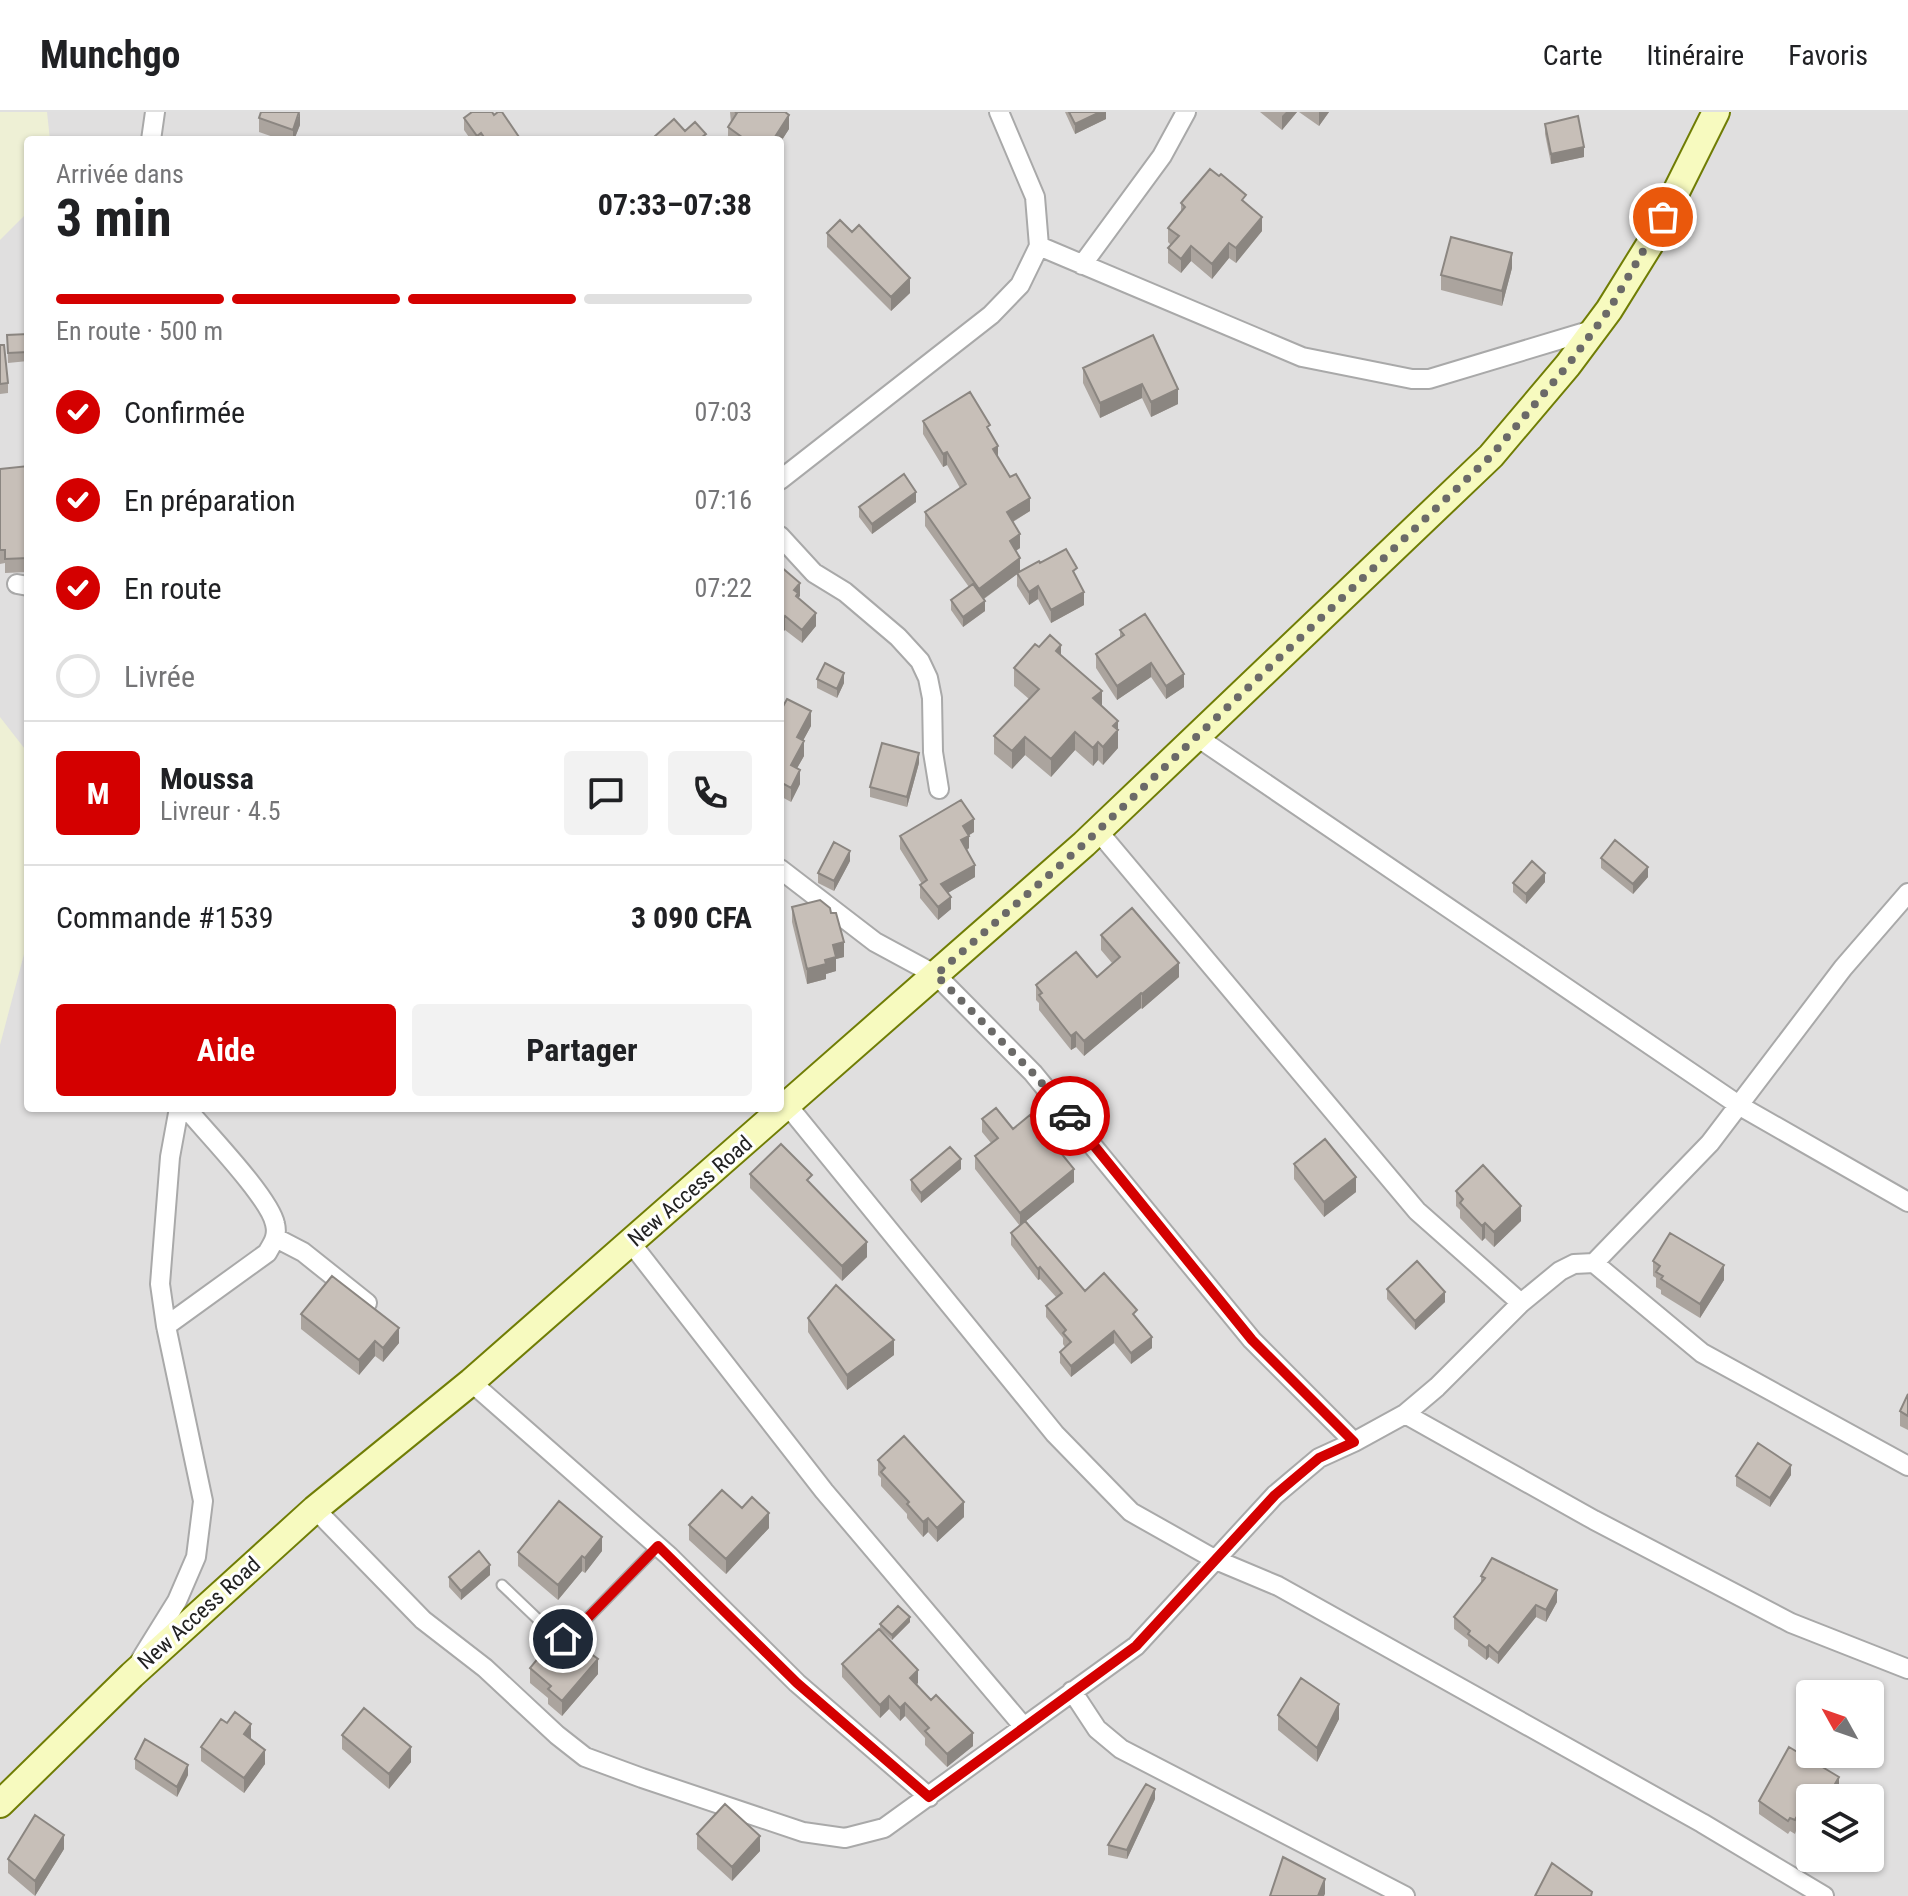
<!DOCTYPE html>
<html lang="fr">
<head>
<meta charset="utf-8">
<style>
	:root { --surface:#fff; --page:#f2f2f2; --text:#202124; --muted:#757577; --line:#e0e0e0; --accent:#d40000 }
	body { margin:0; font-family:"Roboto Condensed",sans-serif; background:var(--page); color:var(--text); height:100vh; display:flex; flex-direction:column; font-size:30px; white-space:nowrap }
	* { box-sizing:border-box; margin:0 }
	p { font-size:26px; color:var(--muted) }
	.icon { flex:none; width:44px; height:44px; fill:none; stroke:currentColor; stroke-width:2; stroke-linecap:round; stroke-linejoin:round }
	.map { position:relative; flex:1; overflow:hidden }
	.panel { position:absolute; left:24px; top:24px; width:760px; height:976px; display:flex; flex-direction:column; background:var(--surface); border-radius:8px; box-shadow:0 2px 6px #0004 }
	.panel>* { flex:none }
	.needle { width:52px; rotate:310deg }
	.tools { position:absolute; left:1796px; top:1568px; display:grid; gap:16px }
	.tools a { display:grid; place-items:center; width:88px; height:88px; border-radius:8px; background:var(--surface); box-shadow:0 2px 6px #0004; font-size:40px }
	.pin { position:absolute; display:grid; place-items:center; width:68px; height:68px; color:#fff; margin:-34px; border:4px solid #fff; border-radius:50%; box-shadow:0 2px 8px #0007 }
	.courier { position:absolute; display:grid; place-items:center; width:80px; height:80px; margin:-40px; border:6px solid #d40000; border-radius:50%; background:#fff; color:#222; box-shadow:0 2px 10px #0007 }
	.summary em { font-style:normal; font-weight:700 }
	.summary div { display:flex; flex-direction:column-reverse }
	.summary { display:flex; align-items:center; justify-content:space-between; height:136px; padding:0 32px }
	h1 { font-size:52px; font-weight:700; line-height:60px }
	.bar { display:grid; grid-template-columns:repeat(4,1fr); gap:12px 8px; align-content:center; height:96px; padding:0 32px }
	.bar i { height:10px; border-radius:6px; background:var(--line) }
	.bar .selected { background:var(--accent) }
	.bar p { grid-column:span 4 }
	.line { display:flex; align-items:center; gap:20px; padding:0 32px; border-top:2px solid var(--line) }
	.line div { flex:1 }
	.round { display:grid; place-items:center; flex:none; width:84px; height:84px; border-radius:8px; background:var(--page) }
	ol { padding:0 32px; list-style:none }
	li { display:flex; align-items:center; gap:24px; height:88px }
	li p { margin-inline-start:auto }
	li .icon { padding:8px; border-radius:50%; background:var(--accent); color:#fff; stroke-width:4 }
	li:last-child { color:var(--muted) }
	li i { width:44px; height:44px; border:4px solid var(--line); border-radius:50% }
	.button { display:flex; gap:16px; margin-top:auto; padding:16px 32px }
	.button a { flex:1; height:92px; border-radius:8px; background:var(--accent); color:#fff; font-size:32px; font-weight:700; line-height:92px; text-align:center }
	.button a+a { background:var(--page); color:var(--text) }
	header { display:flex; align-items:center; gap:48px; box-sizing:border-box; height:112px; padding:0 40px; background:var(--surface); border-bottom:2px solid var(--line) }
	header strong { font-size:38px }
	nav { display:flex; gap:44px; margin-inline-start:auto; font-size:28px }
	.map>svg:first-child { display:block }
	.residential { fill:#e0dfdf; fill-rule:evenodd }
	.farmland { fill:#eef0d5 }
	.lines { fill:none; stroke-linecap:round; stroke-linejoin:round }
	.service-casing { stroke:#a9a9a9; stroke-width:13 }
	.minor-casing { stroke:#a9a9a9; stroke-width:22 }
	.secondary-casing { stroke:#707d05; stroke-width:30 }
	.service { stroke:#fff; stroke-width:9 }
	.minor { stroke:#fff; stroke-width:18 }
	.secondary { stroke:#f7fabf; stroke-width:26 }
	.wall { fill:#aba49e }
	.shaded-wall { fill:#8b8681 }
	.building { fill:#c7bfb8; stroke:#8b8681; stroke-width:2 }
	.done { stroke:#6b6a68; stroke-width:8; stroke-dasharray:0 14.4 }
	.route { stroke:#d40000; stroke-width:10 }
	.labels { text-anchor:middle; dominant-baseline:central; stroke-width:6; stroke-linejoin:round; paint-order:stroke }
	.street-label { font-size:22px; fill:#222; stroke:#fff }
</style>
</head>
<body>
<header>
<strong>Munchgo</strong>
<nav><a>Carte</a><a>Itinéraire</a><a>Favoris</a></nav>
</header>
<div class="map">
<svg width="1908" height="1784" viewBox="0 0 1908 1784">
	<rect width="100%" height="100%" fill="#f2efe9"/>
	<path class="residential" d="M0,0H1908V1784H0ZM28,28H780V996H28ZM1810,1582H1870V1642H1810ZM1810,1686H1870V1746H1810Z"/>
	<path class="farmland" d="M0,0H47L50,28H28V100L0,128Z
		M0,605L28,641V827L0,933Z"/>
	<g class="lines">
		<g class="service-casing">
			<path id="service" d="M502,1473L547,1516L563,1527L573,1521L658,1434"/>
		</g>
		<g class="minor-casing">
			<path id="minor" d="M151,28L155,0
				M1039,134L1302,245L1412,267H1429L1595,217
				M1082,153L1162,44L1186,0
				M780,368L991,203L1020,173L1039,134L1035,85L999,0
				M780,424L814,461L845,480L898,525L920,549L928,566L932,586L933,640L939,677
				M17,472L28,474
				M1197,625L1740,994L1908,1090
				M1098,719L1417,1099L1521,1191
				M788,994L1055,1322L1131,1400L1216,1448L1278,1474L1702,1711L1824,1784
				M276,1126L303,1140L367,1191
				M631,1131L824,1379L1023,1614
				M1594,1151L1710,1031L1843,856L1908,781
				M166,1214L267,1141C273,1131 278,1124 275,1112C270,1086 206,1020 186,996
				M471,1270L669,1444L797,1571L929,1685
				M1405,1302L1594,1408L1791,1511L1908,1557
				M1354,1330L1405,1302L1437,1275L1521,1191L1560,1159L1574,1152L1594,1151L1702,1241L1908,1354
				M315,1397L423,1508L485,1556L557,1623L585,1645L642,1666L803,1720L845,1726L884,1716L1136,1534L1275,1383L1319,1346L1354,1330L1252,1228L1033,961L936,863L875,830L780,757
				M141,1547L177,1489L196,1445L203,1389L166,1214L160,1172L170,1045L179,996
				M1072,1579L1097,1617L1121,1637L1405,1784"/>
		</g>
		<g class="secondary-casing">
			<path id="secondary" d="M0,1692L132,1563L315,1397L471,1270L1084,732L1491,344L1568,253L1609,198L1650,132L1716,0"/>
		</g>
		<use href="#service" class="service"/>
		<use href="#minor" class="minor"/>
		<use href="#secondary" class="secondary"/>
	</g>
	<path class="wall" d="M730,0H787L789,17L780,31V28H728V15L731,11Z
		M1065,0H1106V7L1075,22Z
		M1260,0H1297L1282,18Z
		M1299,0H1329L1319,14Z
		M259,6L300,13L294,28H282L259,20Z
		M464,6L521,28H471L464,18Z
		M1545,12L1584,45L1551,52L1545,22Z
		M1181,91H1246L1262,119L1236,151L1229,146L1212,167L1191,149L1181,161L1168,151V136L1171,133L1168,130V116L1181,100Z
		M827,121L910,181L891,199L827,135Z
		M1512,156L1502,194L1441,178V163Z
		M28,222V249L8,251L7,223Z
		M1153,223L1178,292L1151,305L1142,286L1100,306L1083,271V256Z
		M0,233L8,271V281L0,282Z
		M923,309L990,321L998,346L1030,399L1013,410L1020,436L1016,439L1020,459L1040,451L1077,468L1084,493L1051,511L1038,487L1029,493L1017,474V462L984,487L985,499L963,515L951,498V488L969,475L925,414V400L960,376L947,353L943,355L923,322Z
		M28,354V460L5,461V451L0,452V357Z
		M916,390L872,422L859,405V395Z
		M780,454L800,484L798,486L816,514L802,531L785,518Z
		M1120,518L1184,575L1166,587L1151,565L1117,588L1096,556V542L1120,526Z
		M1039,535L1061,544L1102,594L1118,609V636L1103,653L1098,648L1093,654L1075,638L1051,665L1025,643L1012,657L994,642V624L1029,587L1014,574V556Z
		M817,567L844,571L837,586L817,576Z
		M780,600L811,614L803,628L804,644L797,656L800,672L791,690L780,684Z
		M919,651L907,695L870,685V675Z
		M974,720L969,723V736L967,738L975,765L948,781L951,797L938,808L920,786V773L922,772L900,737V724Z
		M1601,746L1648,765L1633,782L1601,756Z
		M850,749L834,779L818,771V761Z
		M1545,770L1526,792L1513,780V771Z
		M792,795L844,845L836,847V859L826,862V867L807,872L792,810Z
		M1101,823L1179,865L1142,897L1141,896L1084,944L1076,935L1071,938L1039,898V891L1036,888V873L1097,865L1112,851L1101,838Z
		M982,1007L1013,1017L1074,1070L1026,1109L1085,1179L1137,1206L1152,1236L1131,1252L1114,1231L1071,1265L1060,1251V1240L1065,1235L1063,1232V1226L1046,1205V1194L1056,1185L1040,1167L1038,1168L1011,1133V1121L1020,1114L975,1057V1044L991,1031L982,1020Z
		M1294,1052L1356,1080L1324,1105L1294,1067Z
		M961,1057L921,1091L911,1078V1068Z
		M750,1062L812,1073L867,1145L842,1169L750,1076Z
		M1456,1079L1521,1109L1494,1135L1485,1126L1482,1129L1460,1106V1098L1456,1094Z
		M1653,1149L1724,1168L1700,1206L1661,1182V1178L1656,1175V1166L1653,1164Z
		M1387,1177L1445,1190L1415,1218L1387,1187Z
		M301,1202L399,1231L383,1250L375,1244L359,1263L301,1217Z
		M808,1206L894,1243L847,1278L808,1220Z
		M1908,1282V1318L1900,1314V1299Z
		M878,1348L964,1405L937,1430L928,1420L923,1425L907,1406V1402L881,1374V1366L878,1363Z
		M1791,1363L1770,1395L1736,1374V1364Z
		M742,1396L769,1416L726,1462L689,1428V1413Z
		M602,1439L585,1461L582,1459L558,1488L518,1454V1440Z
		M490,1463L461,1488L449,1475V1465Z
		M1481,1464L1557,1490L1546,1510L1536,1505L1498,1552L1489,1545L1486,1548L1468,1534V1528L1454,1517V1505L1481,1471Z
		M910,1510L892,1528L880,1517V1512Z
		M842,1552L918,1571L917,1572L973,1634L947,1655L925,1633V1626L905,1604L900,1609L889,1597L880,1606L842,1565Z
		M530,1556L598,1562L562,1604L548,1592V1586L530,1571Z
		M1278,1603L1339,1607L1317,1650L1278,1618Z
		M342,1623L411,1650L389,1677L342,1637Z
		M251,1627L265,1652L244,1681L201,1649V1635Z
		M135,1647L188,1663L177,1685L135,1657Z
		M1839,1678L1810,1686V1727L1796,1719L1795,1722L1790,1719L1788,1722L1759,1702V1689Z
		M1155,1687L1127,1747L1108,1743V1733Z
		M697,1722L760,1739L732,1769L697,1737Z
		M64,1737L35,1784L8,1761V1747Z"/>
	<path class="shaded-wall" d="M300,0V13L294,28H293V18Z
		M783,0H787V7L789,3V17L780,31V28H773Z
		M1100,0H1106V7L1075,22V12Z
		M1286,0H1297L1282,18V4Z
		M1319,0H1329L1319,14Z
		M1584,35V45L1551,52V42Z
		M1262,105V119L1236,151V136Z
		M1229,131V146L1212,167V152Z
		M1191,134V149L1181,161V147Z
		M1512,141V156L1502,194V179Z
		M910,166V181L891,199V185Z
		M1142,272V286L1100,306V291Z
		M1178,277V292L1151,305V290Z
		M998,334V347L993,337Z
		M947,340V353L943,355V342Z
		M916,380V390L872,422V412Z
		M1030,386V399L1007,413V400Z
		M1020,422V436L1010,442V429Z
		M1020,446V460L979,490V477Z
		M800,471V484L798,486L794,478Z
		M1038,474V487L1029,493V480Z
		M1084,480V493L1051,511V498Z
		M985,489V499L963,515V505Z
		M816,501V514L802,531V518Z
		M785,504V518L780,524V511Z
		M1061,533V551L1056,539Z
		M1151,551V565L1117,588V574Z
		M844,561V571L837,586V577Z
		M1184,562V575L1166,587V574Z
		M1102,579V598L1093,586Z
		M811,599V614L797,640V625Z
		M1118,609V636L1103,653V635L1113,614Z
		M1075,620V638L1051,665V647Z
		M1025,625V643L1012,657V639Z
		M804,629V644L791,667V653Z
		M1098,630V648L1093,654V636Z
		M919,641V651L907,695V685Z
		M800,658V672L791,690V676Z
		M974,707V720L963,727V714Z
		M969,724V736L961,741V728Z
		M850,739V749L834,779V769Z
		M975,753V765L941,785V772Z
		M1648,755V765L1633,782V772Z
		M1545,761V770L1526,792V782Z
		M951,785V797L938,808V795Z
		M844,830V845L836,847V859L826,862V867L807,872V857L825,848L833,833Z
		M1179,851V865L1142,897V882Z
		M1141,881V896L1084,944V929Z
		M1076,920V935L1071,938V924Z
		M961,1047V1057L921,1091V1081Z
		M1074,1057V1070L1020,1114V1101Z
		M1356,1065V1080L1324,1105V1090Z
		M1521,1094V1109L1494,1135V1120Z
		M1485,1111V1126L1482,1129V1114Z
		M867,1130V1145L842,1169V1154Z
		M1724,1153V1168L1700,1206V1192Z
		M1040,1155V1167L1038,1168V1157Z
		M1445,1180V1190L1415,1218V1209Z
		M399,1216V1231L383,1250V1236Z
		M1114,1219V1231L1071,1265V1254Z
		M1152,1225V1236L1131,1252V1241Z
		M894,1228V1243L847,1278V1263Z
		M375,1229V1244L359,1263V1248Z
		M1791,1353V1363L1770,1395V1386Z
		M964,1390V1405L937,1430V1416Z
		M769,1401V1416L726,1462V1447Z
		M928,1406V1420L923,1425V1410Z
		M602,1425V1439L585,1461V1446Z
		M582,1444V1459L558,1488V1473Z
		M490,1453V1463L461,1488V1479Z
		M1557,1478V1490L1546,1510V1498Z
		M1536,1493V1505L1498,1552V1541Z
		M910,1505V1510L892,1528V1523Z
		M1489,1533V1545L1486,1548V1536Z
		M598,1547V1562L562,1604V1589Z
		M918,1558V1571L910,1579V1566Z
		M889,1584V1597L880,1606V1593Z
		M905,1591V1604L900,1609V1596Z
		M1339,1592V1607L1317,1650V1636Z
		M251,1612V1627L244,1637V1622Z
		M973,1621V1634L947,1655V1642Z
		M411,1635V1650L389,1677V1662Z
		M265,1638V1652L244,1681V1666Z
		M188,1653V1663L177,1685V1675Z
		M1839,1665V1678L1835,1686H1827Z
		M1155,1677V1687L1127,1747V1738Z
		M64,1723V1737L35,1784V1769Z
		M760,1724V1739L732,1769V1755Z
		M1325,1767V1782L1324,1784H1318Z"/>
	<path class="building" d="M261,0H299L293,18L259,6Z
		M472,0H492L494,3L498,0H502L521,28H486L481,21L477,24L464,6Z
		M735,0H785L789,3L773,28H746L728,15L737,1Z
		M1069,0H1100L1075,12Z
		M1578,4L1584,35L1551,42L1545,12Z
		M674,7L685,19L695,10L706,22L698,28H657L654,25Z
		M1210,57L1219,64L1221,62L1246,83L1242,88L1262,105L1236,136L1229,131L1212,152L1191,134L1181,147L1168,136L1179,124L1168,116L1185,95L1181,91Z
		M840,108L852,120L859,113L910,166L891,185L827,121Z
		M1451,125L1512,141L1502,179L1441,163Z
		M28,222V240L8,241L7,223Z
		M1153,223L1178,277L1151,290L1142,272L1100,291L1083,256Z
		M0,233H4L8,271L0,272Z
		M970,280L990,313L987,315L998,334L993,337L1010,365L1016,362L1030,386L1007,400L1020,422L1010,429L1020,446L979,477L925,400L966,372L947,340L943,342L923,309Z
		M28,354V446L5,447V438H0V357Z
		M904,362L916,380L872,412L859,395Z
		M1066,437L1077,456L1073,459L1084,480L1051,498L1038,474L1029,480L1017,461L1039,449L1040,451Z
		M780,454L800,471L794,478L798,481L796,484L816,501L802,518L785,504L780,511Z
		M973,472L985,489L963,505L951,488Z
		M1145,502L1184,562L1166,574L1151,551L1117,574L1096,542L1124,523L1120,518Z
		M1050,523L1061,533L1056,539L1102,579L1093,586L1118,609L1113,614L1118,618L1103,635L1098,630L1093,636L1075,620L1051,647L1025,625L1012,639L994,624L1039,577L1014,556L1035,532L1039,535Z
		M825,551L844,561L837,577L817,567Z
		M787,587L811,599L797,625L804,629L791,653L800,658L791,676L780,670V600Z
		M882,631L919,641L907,685L870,675Z
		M961,688L974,707L963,714L969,724L961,728L975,753L941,772L951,785L938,795L920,773L927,768L900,724Z
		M1615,728L1648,755L1633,772L1601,746Z
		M834,730L850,739L834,769L818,761Z
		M1532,749L1545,761L1526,782L1513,771Z
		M820,788L830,796L831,801H836L844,830L833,833L836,845L825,848L826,852L807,857L792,795Z
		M1132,796L1179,851L1142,882L1141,881L1084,929L1076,920L1071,924L1060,910L1039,883L1042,881L1036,873L1076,840L1097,865L1120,845L1101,823Z
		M996,996L1013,1017L1030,1003L1074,1057L1020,1101L975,1044L998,1026L982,1007Z
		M1325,1027L1356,1065L1324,1090L1294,1052Z
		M781,1032L812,1063L807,1068L867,1130L842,1154L750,1062Z
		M950,1035L961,1047L921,1081L911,1068Z
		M1483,1053L1521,1094L1494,1120L1485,1111L1482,1114L1460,1091L1463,1087L1456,1079Z
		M1025,1109L1085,1179L1104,1161L1137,1198L1133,1202L1152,1225L1131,1241L1114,1219L1071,1254L1060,1240L1071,1230L1063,1221L1066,1218L1046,1194L1062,1181L1040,1155L1038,1157L1011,1121Z
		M1670,1121L1724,1153L1700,1192L1661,1167L1663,1164L1656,1160L1660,1154L1653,1149Z
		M1417,1149L1445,1180L1415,1209L1387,1177Z
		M332,1164L399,1216L383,1236L375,1229L359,1248L301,1202Z
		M836,1173L894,1228L847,1263L808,1206Z
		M1908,1282V1304L1900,1299Z
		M904,1324L964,1390L937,1416L928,1406L923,1410L907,1392L909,1390L881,1360L885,1356L878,1348Z
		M1758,1331L1791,1353L1770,1386L1736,1364Z
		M722,1378L742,1396L752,1385L769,1401L726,1447L689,1413Z
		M559,1389L602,1425L585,1446L582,1444L558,1473L518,1440Z
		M479,1439L490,1453L461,1479L449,1465Z
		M1492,1446L1557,1478L1546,1498L1536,1493L1498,1541L1489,1533L1486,1536L1468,1522L1470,1519L1454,1505L1485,1466L1481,1464Z
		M898,1494L910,1505L892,1523L880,1512Z
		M879,1517L918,1558L910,1566L931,1588L936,1583L973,1621L947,1642L925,1619L929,1616L905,1591L900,1596L889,1584L880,1593L842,1552Z
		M560,1519L598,1547L562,1589L548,1577L551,1574L530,1556Z
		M1301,1566L1339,1592L1317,1636L1278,1603Z
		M364,1596L411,1635L389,1662L342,1623Z
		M235,1600L251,1612L244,1622L265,1638L244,1666L201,1635L221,1607L227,1611Z
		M145,1627L188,1653L177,1675L135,1647Z
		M1789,1635L1839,1665L1827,1686H1810V1714L1796,1706L1795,1708L1790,1706L1788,1709L1759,1689Z
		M1146,1672L1155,1677L1127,1738L1108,1733Z
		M725,1692L760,1724L732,1755L697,1722Z
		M35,1703L64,1723L35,1769L8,1747Z
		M1283,1745L1325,1767L1318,1784H1270Z
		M1552,1751L1592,1780L1591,1784H1535Z"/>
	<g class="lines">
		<path class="done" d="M1070,1004L1033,961L936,863L1084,732L1491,344L1568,253L1609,198L1663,105"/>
		<path class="route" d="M563,1527L573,1521L658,1434L797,1571L929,1685L1136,1534L1275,1383L1319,1346L1354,1330L1252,1228L1070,1004"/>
	</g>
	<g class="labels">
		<g class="street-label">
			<text transform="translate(690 1079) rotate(-41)">New Access Road</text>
			<text transform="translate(199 1501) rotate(-42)">New Access Road</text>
		</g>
	</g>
</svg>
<div class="tools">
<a><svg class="needle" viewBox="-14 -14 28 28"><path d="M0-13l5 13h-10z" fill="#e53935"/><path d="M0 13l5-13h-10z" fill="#757577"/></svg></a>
<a><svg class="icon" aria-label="layers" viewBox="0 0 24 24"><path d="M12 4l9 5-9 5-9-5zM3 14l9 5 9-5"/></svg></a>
</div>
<div class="pin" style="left:1663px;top:105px;background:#ea580c"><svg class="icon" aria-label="bag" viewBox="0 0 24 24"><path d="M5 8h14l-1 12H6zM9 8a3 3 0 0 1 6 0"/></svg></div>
<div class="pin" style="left:563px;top:1527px;background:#1f2937"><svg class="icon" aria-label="home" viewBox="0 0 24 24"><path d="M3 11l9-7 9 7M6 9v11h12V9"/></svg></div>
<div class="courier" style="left:1070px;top:1004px"><svg class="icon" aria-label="car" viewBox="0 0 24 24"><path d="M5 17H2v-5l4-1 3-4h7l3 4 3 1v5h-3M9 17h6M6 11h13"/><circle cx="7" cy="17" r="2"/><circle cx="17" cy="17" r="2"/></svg></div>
<section class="panel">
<div class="summary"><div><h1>3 min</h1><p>Arrivée dans</p></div><em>07:33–07:38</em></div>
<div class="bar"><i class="selected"></i><i class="selected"></i><i class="selected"></i><i></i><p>En route · 500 m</p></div>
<ol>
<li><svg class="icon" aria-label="check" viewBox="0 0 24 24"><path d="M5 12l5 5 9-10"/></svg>Confirmée<p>07:03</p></li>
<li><svg class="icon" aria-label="check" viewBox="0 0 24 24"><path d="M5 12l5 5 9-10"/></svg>En préparation<p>07:16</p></li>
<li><svg class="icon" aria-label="check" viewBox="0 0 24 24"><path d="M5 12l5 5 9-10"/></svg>En route<p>07:22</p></li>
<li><i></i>Livrée</li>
</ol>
<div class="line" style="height:144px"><b class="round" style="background:var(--accent);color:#fff">M</b><div><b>Moussa</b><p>Livreur · 4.5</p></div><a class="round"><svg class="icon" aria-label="chat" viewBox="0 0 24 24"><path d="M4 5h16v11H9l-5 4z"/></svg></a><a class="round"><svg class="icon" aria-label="phone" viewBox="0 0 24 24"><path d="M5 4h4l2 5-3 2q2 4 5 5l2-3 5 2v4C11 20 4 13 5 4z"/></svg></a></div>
<div class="line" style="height:104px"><div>Commande #1539</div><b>3 090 CFA</b></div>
<div class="button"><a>Aide</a><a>Partager</a></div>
</section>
</div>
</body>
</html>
